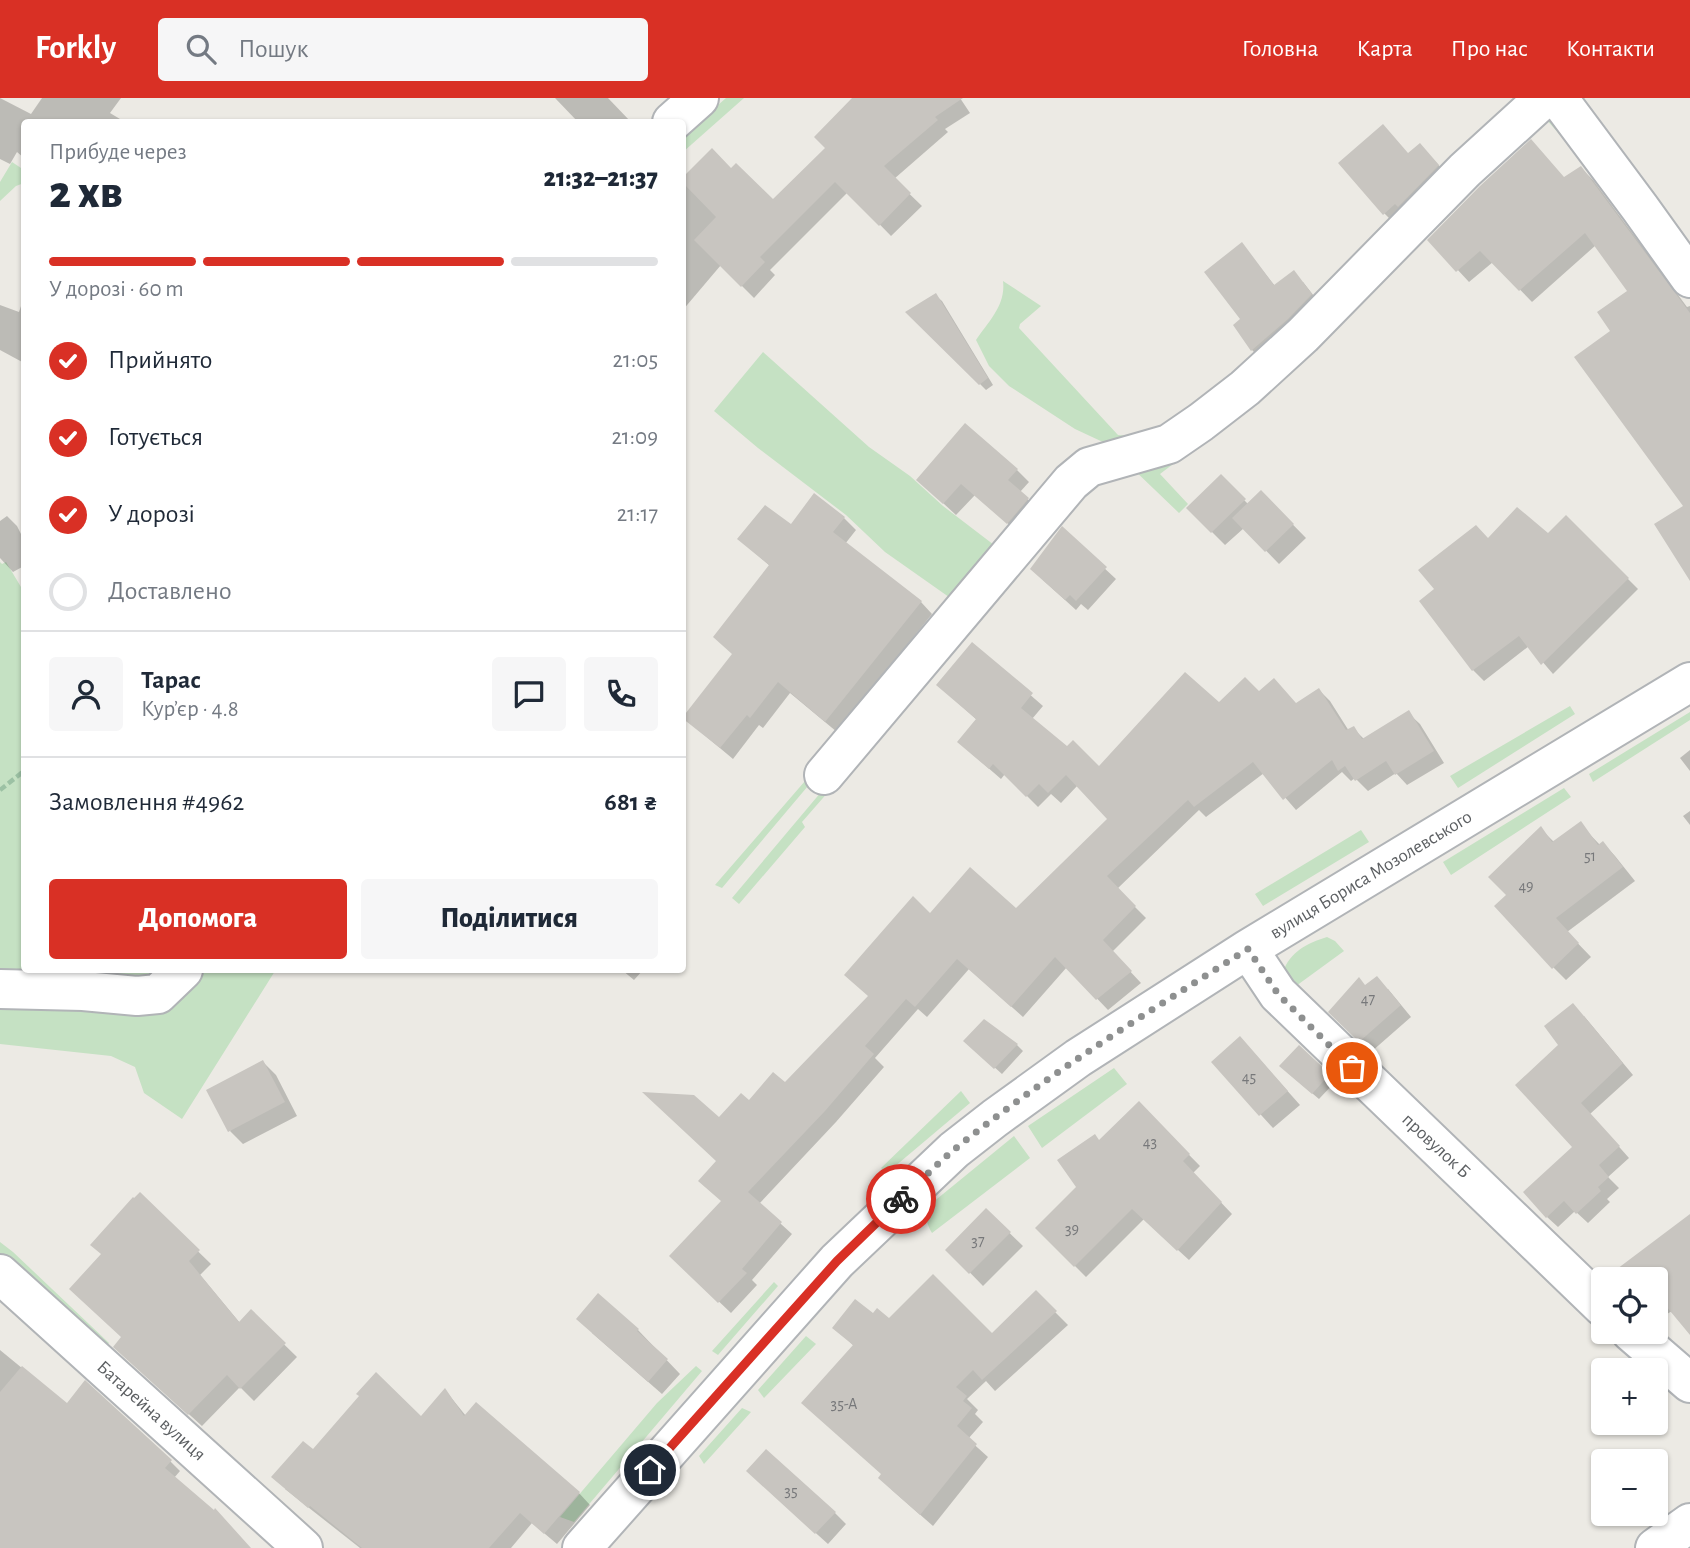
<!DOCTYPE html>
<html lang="uk">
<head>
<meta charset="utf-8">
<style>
	:root { --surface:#fff; --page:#f6f6f7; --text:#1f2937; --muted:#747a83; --line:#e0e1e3; --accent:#d93025 }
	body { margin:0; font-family:"Alegreya Sans",sans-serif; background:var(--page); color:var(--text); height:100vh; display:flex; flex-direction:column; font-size:26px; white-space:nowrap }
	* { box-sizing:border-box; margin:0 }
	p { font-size:23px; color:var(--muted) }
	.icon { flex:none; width:38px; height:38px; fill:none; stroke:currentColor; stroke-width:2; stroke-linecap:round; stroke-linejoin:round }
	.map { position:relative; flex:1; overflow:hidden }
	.drawer { position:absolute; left:21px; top:21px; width:665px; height:854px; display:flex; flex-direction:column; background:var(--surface); border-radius:7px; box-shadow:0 2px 5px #0004 }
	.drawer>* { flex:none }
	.controls { position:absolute; left:1591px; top:1169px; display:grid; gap:14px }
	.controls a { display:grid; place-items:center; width:77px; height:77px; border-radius:7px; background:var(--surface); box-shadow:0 2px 5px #0004; font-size:35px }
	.pin { position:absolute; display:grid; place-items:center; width:60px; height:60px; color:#fff; margin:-30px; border:4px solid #fff; border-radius:50%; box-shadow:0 2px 7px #0007 }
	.courier { position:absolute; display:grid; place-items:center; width:70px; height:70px; margin:-35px; border:5px solid #d93025; border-radius:50%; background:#fff; color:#222; box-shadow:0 2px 9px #0007 }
	.summary em { font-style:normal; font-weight:800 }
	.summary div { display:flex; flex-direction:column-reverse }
	.summary { display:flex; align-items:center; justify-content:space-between; height:119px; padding:0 28px }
	h1 { font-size:46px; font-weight:800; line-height:52px }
	.bar { display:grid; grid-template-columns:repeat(4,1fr); gap:10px 7px; align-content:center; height:84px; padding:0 28px }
	.bar i { height:9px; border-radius:5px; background:var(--line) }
	.bar .selected { background:var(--accent) }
	.bar p { grid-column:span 4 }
	.line { display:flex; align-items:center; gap:18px; padding:0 28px; border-top:2px solid var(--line) }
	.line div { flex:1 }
	.round { display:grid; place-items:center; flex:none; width:74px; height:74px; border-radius:7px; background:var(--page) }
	ol { padding:0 28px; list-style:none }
	li { display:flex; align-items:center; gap:21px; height:77px }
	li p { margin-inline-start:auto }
	li .icon { padding:7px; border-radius:50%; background:var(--accent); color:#fff; stroke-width:4 }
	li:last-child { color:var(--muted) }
	li i { width:38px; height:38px; border:4px solid var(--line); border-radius:50% }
	.cta { display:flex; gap:14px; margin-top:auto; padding:14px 28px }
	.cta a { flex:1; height:80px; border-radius:7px; background:var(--accent); color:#fff; font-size:28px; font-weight:800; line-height:80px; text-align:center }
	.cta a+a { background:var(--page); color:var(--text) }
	header { display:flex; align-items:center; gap:42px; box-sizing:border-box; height:98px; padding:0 35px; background:var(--accent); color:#fff }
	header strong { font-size:33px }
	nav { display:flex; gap:38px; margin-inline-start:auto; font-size:24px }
	.search { width:490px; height:63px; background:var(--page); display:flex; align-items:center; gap:18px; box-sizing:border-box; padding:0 24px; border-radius:7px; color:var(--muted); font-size:26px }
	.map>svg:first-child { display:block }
	.green { fill:#c5e1c3 }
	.shadow { fill:#0003 }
	.building { fill:#c8c5c0 }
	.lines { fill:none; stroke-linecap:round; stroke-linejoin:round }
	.minor-casing { stroke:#b1b4b7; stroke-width:42 }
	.path { stroke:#9cc1a4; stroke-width:4.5; stroke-dasharray:7 3.5; stroke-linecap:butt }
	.minor { stroke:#fff; stroke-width:38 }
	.done { stroke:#8e9090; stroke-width:7; stroke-dasharray:0 12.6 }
	.route { stroke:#d93025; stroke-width:9 }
	.labels { text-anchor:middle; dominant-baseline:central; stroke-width:7; stroke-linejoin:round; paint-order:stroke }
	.number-label { font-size:16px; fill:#77787a }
	.street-label { font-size:19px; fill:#5c5f62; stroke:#fff }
</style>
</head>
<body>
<header>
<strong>Forkly</strong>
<div class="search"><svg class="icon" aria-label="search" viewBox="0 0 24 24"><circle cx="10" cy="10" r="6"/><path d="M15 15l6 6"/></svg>Пошук</div>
<nav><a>Головна</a><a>Карта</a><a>Про нас</a><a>Контакти</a></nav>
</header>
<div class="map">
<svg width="1690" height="1450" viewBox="0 0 1690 1450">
	<rect width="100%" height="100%" fill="#eceae4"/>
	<path class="green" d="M726,0H744L683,54L682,39Z
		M1546,16L1572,43L1569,47L1545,20L1219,331L1160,376L1188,406L1179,415L1130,368Z
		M12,64L24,72V85L16,88L0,103V84Z
		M1003,183L1041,208L1020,226L1019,230L1118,337L1142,339L1174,335L1105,345L1075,331L1009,288L989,268L976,242C989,223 1006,207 1003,183Z
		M763,254L869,349L910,378L943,408L998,450L956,504L885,454L846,417L758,350L714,313Z
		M0,464L2,466L6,464L21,489L24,488V872H169L161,878L0,882Z
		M1570,608L1575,616L1458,690L1450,678Z
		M1690,614V622L1593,684L1589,676Z
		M885,618L857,661L802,724L805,729L739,806L732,800Z
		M805,683L808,688L722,790L715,787Z
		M1564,690L1571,699L1451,777L1443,764Z
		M1361,732L1369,744L1263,808L1255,796Z
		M1327,839L1335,843L1344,853L1296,888L1283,874C1290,854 1307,845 1327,839Z
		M196,872L275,873L182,1021L144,995L135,969L111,958L0,946V901Z
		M1114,970L1127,986L1042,1050L1028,1028Z
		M961,993L970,1005L887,1075L881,1070Z
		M1014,1038L1030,1060L932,1135C925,1122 924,1117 932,1105Z
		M0,1144L13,1154L109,1245L104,1251L0,1162Z
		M774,1184L778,1188L718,1257L712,1253Z
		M806,1238L816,1246L764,1300L758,1292Z
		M696,1268L702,1273L574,1424L560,1419L657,1305Z
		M742,1310L751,1314L704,1366L699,1358Z"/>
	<path class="shadow" d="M0,0L31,16L42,0H121L110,15L125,24H24V60L17,54L10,66L0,61Z
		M555,0H608L631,24H578Z
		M855,0H960L970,15L945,31L948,34L894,81L922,108L891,138L848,94L770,172L775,177L754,200L721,167L682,213V82L731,72L773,104L828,51Z
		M1409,57L1433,61L1451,81L1398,129L1384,115Z
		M1581,70L1593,82L1687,209L1690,208V374L1613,233L1629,194L1596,147L1532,204L1493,164L1469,184L1430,142L1565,81Z
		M1242,147L1275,188L1303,184L1321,207L1262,262L1252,252L1243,221Z
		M935,197L942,203L993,287L986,292L908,214Z
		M24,199V265L0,252V207L19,214Z
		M1017,372L1029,384L1020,394L1040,413L1020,436L975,397L956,417L918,382Z
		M1221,379L1249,407L1261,394L1306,440L1279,466L1244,430L1225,447L1188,410Z
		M7,418L17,428L24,442V468L13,474L0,460V423Z
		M1566,419L1638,491L1553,576L1529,548L1484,583L1473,572L1421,504L1489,442L1548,437Z
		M844,420L856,432L845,446L921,504L932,516L837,634L790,595L763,630L759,627L733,661L684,620L734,557L770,468L739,441L791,429Z
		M1062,431L1116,481L1088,512L1081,506L1076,512L1043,482Z
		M972,546L1043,608L1032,621L1067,650L1099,671L1219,606L1259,595L1297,606L1319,592L1330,603L1349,633L1353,630L1365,642L1408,615L1420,626L1444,665L1407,687L1396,675L1368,693L1355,680L1351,683L1342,674L1296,712L1264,675L1206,719L1199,712L1117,791L1146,820L1112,854L1141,885L1108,912L1067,869L1023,919L969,871L927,919L918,911L875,960L884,969L836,1024L759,1106L792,1136L752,1182L757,1187L731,1215L671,1158L723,1104L718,1064L719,1021L785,987L869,899L930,817L1016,813L1110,721L1078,687L1061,705L1051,696L1038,709L1005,676L1001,681L971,655L977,622L938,587Z
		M1690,652V673L1680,660Z
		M1690,713V727L1683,718Z
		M1580,726L1600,747L1603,745L1615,758L1635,783L1567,834L1591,859L1566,882L1553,869L1508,797L1541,731L1555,745Z
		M622,872H643L634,882Z
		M1366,889L1388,891L1411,919L1371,954L1331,914Z
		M1584,918L1633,977L1590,1016L1629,1060L1608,1079L1619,1090L1607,1101L1610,1104L1588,1125L1575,1113L1558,1129L1547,1119L1575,1049L1561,947Z
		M1017,947L1023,953L1002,976L972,949Z
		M1299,949L1335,984L1319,1001L1288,975Z
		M1253,954L1300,1007L1273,1030L1213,964Z
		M263,964L276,977L297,1018L243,1046L230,1033Z
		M1139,1006L1200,1068L1193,1075L1232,1116L1189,1162L1144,1121L1086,1179L1037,1130L1079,1090L1100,1044Z
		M140,1097L211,1166L200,1177L240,1225L251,1214L297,1259L254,1303L240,1289L202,1328L128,1261L102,1157Z
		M986,1112L1023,1148L983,1188L948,1152Z
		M1690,1118V1235L1672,1213L1667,1216L1656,1205V1181H1623L1617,1173Z
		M1036,1195L1068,1227L995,1293L986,1283L967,1301L978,1312L975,1316L983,1324L968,1341L988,1359L933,1428L892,1392L883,1377L854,1248L835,1230L873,1217L889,1222L992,1237Z
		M638,1232L680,1276L662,1296L592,1235Z
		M0,1252L67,1307L170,1363L180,1373L174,1380L249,1450H0Z
		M445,1292L466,1318L579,1395L590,1407L557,1446L532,1425L511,1450H360L285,1391L314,1353L421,1320Z
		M760,1385L835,1415L846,1426L828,1446Z"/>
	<path class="building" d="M852,0H963L935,19L938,22L884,68L911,95L879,128L835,84L760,159L765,164L741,189L694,142L716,119L682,84V80L712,50L731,70L736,65L773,101L825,50L814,39Z
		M1383,26L1408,55L1420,45L1439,67L1398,109L1395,106L1383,117L1338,65Z
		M1531,41L1564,79L1581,68L1690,215V483L1654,426L1683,408L1574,259L1610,233L1597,214L1627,193L1585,135L1519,193L1480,153L1456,174L1427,142L1480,88Z
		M1242,144L1274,187L1294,172L1312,196L1288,221L1251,253L1233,227L1240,221L1204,174Z
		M936,195L988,280L979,287L905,214Z
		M965,325L1018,371L1008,382L1029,400L1007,426L961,386L943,406L916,382Z
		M1221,376L1246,401L1211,435L1186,410Z
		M1261,392L1294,426L1265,454L1232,420Z
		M814,395L845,419L833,434L922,503L825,624L778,584L750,620L747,617L720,650L682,620L732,556L713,539L769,467L737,441L765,407L791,426Z
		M1517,409L1548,435L1566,417L1629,480L1541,567L1519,538L1472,573L1419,503L1434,491L1418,472L1476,427L1488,440Z
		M1062,428L1107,469L1076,503L1070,497L1065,502L1030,471Z
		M972,544L1033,595L1021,610L1067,648L1073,642L1099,668L1185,574L1219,604L1245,579L1259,593L1274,580L1296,605L1319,590L1346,632L1354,628L1362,641L1409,612L1434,653L1395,677L1386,663L1355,683L1345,668L1338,673L1332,662L1283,702L1253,664L1194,709L1188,702L1107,778L1136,808L1103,842L1132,873L1096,902L1055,859L1011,909L957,861L915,909L906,901L865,948L874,956L825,1013L748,1094L782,1124L742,1171L747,1175L718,1205L669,1158L721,1103L698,1083L716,1063L642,994L694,997L719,1019L741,995L749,1002L773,974L785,984L868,898L844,877L913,798L930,815L970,769L1016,810L1107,721L1066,677L1048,695L1039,686L1026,699L993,666L989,671L957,644L976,621L936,587Z
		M1581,723L1598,747L1603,743L1623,769L1556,820L1579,845L1552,871L1494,808L1506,797L1488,779L1541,728L1552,744Z
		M1377,878L1401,907L1359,944L1328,914L1359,879L1365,887Z
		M1573,905L1623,965L1581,1005L1620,1048L1599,1067L1609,1079L1598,1089L1601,1093L1576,1116L1564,1103L1546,1120L1523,1094L1572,1049L1515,987L1558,947L1544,928Z
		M984,921L1018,946L994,971L963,943Z
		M1240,938L1288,993L1259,1018L1211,964Z
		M1299,947L1330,976L1312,996L1279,968Z
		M263,962L285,1004L228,1034L206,992Z
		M1139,1003L1190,1056L1183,1063L1222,1104L1177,1153L1132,1111L1074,1169L1035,1130L1076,1089L1057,1062L1095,1036L1099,1042Z
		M140,1094L200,1152L189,1163L239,1224L251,1211L286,1245L240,1291L227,1277L188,1317L113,1249L121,1239L69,1191L101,1156L90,1147L133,1099L134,1100Z
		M986,1110L1011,1134L969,1176L945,1152Z
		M1690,1116V1237L1656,1196V1181L1605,1180Z
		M933,1176L992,1235L1036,1192L1057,1213L982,1282L973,1272L956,1289L967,1298L963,1303L972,1310L957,1328L977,1346L920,1417L878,1380L881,1376L801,1305L853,1247L832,1230L855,1201L873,1215L877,1210L889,1220Z
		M598,1195L639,1231L637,1233L668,1261L648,1284L576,1221Z
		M22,1268L67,1305L85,1282L172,1362L165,1370L214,1412L215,1410L251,1450H0V1294Z
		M376,1274L421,1318L445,1290L464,1318L476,1304L580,1394L544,1436L520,1415L489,1450H362L310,1408L308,1410L271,1379L303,1343L313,1351L359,1298L356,1296Z
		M766,1351L836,1414L815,1436L746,1373Z"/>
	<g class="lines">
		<g class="minor-casing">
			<path id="minor" d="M1558,0L1640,110L1690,180
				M672,24L699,0
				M824,677L1071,384L1089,369L1169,346L1201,324L1245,290L1303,237L1465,72L1544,0
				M1248,851L1278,896L1603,1209
				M0,891L83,893L137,898L158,896L183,872
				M0,1176L303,1450
				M1631,1234L1690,1285
				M582,1450L837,1163L954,1052L995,1020L1078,960L1248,851L1690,584
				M1655,1450L1690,1425"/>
		</g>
		<path class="path" d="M0,692L24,673"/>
		<use href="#minor" class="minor"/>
	</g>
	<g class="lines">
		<path class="done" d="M901,1101C919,1084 937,1066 956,1050C1048,976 1148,914 1248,851L1278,896L1352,970"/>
		<path class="route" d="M650,1372L837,1163L901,1101"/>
	</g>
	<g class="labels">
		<g class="number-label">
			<text x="1590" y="758">51</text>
			<text x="1526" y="788">49</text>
			<text x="1368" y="901">47</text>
			<text x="1249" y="979">45</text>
			<text x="1150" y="1044">43</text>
			<text x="1072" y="1131">39</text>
			<text x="978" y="1143">37</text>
			<text x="844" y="1306">35-А</text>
			<text x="791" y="1393">35</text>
		</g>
		<g class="street-label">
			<text transform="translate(1371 777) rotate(-31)">вулиця Бориса Мозолевського</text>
			<text transform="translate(1436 1048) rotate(43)">провулок Б</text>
			<text transform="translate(151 1313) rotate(42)">Батарейна вулиця</text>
		</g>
	</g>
</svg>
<div class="controls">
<a><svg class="icon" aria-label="locate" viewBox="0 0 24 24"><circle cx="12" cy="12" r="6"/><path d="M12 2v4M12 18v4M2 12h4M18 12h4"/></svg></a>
<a>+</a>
<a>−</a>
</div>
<div class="pin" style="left:1352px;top:970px;background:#ea580c"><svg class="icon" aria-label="bag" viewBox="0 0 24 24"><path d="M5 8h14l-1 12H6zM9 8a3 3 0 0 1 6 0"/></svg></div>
<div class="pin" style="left:650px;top:1372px;background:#1f2937"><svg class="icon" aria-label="home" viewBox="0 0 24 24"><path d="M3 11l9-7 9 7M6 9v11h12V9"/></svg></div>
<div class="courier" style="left:901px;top:1101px"><svg class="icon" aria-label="bike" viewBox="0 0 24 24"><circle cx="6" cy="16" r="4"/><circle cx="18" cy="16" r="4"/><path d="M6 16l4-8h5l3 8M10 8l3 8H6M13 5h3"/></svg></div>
<section class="drawer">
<div class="summary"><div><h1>2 хв</h1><p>Прибуде через</p></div><em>21:32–21:37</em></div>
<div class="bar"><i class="selected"></i><i class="selected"></i><i class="selected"></i><i></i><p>У дорозі · 60 m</p></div>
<ol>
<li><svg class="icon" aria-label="check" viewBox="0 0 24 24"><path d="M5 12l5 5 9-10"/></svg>Прийнято<p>21:05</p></li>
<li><svg class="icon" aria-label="check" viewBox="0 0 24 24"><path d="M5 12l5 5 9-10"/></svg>Готується<p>21:09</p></li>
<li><svg class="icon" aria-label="check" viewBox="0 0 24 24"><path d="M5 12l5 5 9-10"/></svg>У дорозі<p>21:17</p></li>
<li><i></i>Доставлено</li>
</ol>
<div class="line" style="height:126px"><a class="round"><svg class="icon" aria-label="person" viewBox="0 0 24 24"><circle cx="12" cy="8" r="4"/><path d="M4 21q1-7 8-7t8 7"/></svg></a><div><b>Тарас</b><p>Кур’єр · 4.8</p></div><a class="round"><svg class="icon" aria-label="chat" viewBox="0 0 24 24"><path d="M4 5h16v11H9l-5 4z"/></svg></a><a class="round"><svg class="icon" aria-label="phone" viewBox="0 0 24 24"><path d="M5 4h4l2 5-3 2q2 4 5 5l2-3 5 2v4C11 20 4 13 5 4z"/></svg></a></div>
<div class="line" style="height:91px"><div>Замовлення #4962</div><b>681 ₴</b></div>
<div class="cta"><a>Допомога</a><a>Поділитися</a></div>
</section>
</div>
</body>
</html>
